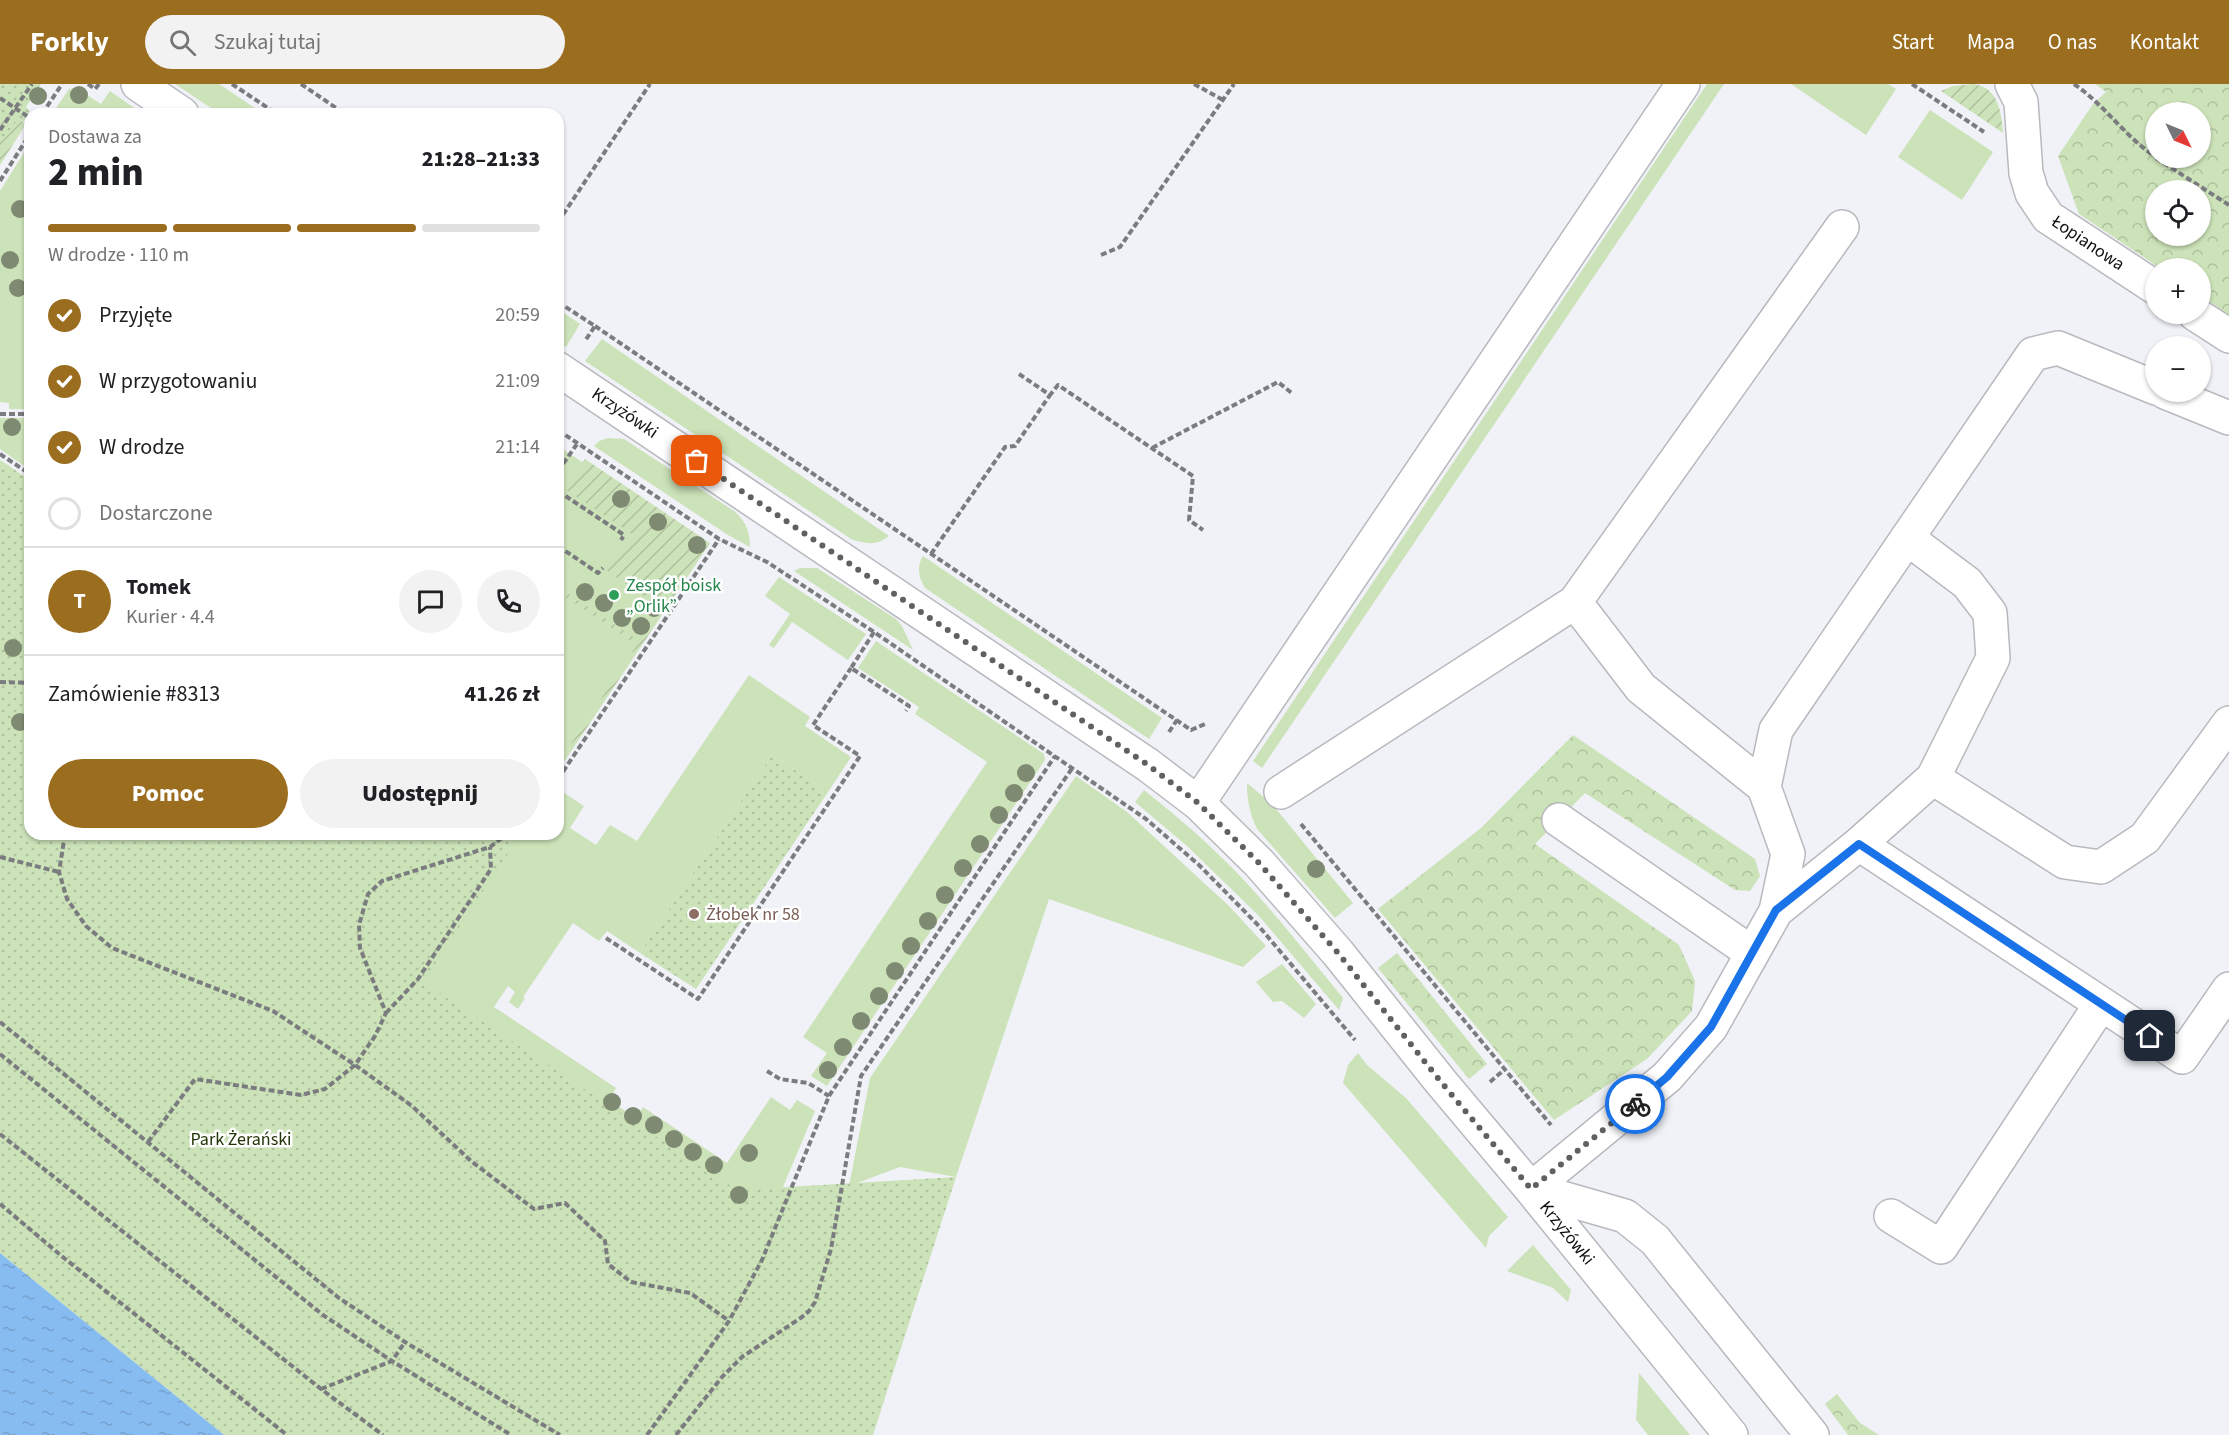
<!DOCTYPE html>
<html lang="pl">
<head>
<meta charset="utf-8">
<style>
	:root { --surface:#fff; --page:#f2f2f2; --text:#202124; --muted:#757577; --line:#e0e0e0; --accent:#9b6d1e }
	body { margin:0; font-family:"Source Sans 3",sans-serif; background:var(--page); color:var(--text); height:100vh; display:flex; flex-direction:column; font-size:22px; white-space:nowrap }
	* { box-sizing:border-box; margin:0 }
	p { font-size:20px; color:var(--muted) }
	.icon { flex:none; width:33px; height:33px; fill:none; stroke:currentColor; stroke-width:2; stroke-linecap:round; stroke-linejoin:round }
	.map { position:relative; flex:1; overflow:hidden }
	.sheet { position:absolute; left:24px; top:24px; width:540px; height:732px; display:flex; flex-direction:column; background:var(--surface); border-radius:18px; box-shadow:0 2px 4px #0004 }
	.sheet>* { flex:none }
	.needle { width:39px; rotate:133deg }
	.controls { position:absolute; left:2145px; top:18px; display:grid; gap:12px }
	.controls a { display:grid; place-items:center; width:66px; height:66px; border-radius:50%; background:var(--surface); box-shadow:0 2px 4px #0004; font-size:30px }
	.pin { position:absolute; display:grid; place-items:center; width:51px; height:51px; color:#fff; margin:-26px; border-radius:12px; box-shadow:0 3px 9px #0006 }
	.courier { position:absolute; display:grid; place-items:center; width:60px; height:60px; margin:-30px; border:4px solid #1a73e8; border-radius:50%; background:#fff; color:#222; box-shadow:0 2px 8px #0007 }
	.summary em { font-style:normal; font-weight:800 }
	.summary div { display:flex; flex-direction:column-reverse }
	.summary { display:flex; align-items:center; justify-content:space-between; height:102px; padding:0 24px }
	h1 { font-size:39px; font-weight:800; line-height:45px }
	.bar { display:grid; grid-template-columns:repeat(4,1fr); gap:9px 6px; align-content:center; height:72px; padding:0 24px }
	.bar i { height:8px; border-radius:4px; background:var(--line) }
	.bar .active { background:var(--accent) }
	.bar p { grid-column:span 4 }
	.line { display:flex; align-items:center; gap:15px; padding:0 24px; border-top:2px solid var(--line) }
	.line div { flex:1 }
	.round { display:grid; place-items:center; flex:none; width:63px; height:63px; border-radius:32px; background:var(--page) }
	ol { padding:0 24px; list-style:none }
	li { display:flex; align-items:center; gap:18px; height:66px }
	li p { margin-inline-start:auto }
	li .icon { padding:6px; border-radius:50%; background:var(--accent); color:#fff; stroke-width:4 }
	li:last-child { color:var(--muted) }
	li i { width:33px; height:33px; border:3px solid var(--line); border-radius:50% }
	.button { display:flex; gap:12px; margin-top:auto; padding:12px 24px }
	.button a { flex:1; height:69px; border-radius:36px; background:var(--accent); color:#fff; font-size:24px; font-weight:800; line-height:69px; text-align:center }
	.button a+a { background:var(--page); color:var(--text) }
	header { display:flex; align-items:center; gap:36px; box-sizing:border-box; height:84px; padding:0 30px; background:var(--accent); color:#fff }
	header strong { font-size:28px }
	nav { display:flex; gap:33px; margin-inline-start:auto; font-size:21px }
	.search { width:420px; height:54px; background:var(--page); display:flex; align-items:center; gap:15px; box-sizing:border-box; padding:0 21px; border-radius:33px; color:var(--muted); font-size:22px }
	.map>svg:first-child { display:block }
	.grass { fill:#cce2b8 }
	.forest { fill:url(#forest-crowns); fill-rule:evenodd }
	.park { fill:url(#park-dots) }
	.garden { fill:url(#garden-furrows) }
	.water { fill:url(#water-ripples) }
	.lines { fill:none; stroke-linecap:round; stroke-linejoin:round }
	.minor-casing { stroke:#b7b9be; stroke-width:36 }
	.path { stroke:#7b7c7f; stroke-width:4; stroke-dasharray:6 3; stroke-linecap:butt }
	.minor { stroke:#fff; stroke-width:33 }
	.tree { fill:#7f8a72 }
	.done { stroke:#5e6062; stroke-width:6; stroke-dasharray:0 10.8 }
	.route { stroke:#1a73e8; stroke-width:8 }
	.leisure-dot { fill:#2e9e5b; stroke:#fff; stroke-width:2 }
	.education-dot { fill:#8d6e63; stroke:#fff; stroke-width:2 }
	.labels { text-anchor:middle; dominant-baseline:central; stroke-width:5; stroke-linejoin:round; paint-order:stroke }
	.street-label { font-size:18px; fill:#101112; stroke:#fff }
	.leisure-label { font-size:18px; fill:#27864d; stroke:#fff; text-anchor:start }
	.education-label { font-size:18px; fill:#785e54; stroke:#fff; text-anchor:start }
	.park-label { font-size:18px; fill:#223506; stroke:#fff }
</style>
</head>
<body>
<header>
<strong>Forkly</strong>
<div class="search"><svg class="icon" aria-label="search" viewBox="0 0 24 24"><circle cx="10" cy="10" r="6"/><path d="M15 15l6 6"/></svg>Szukaj tutaj</div>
<nav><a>Start</a><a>Mapa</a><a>O nas</a><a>Kontakt</a></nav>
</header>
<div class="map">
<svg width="2229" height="1351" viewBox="0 0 2229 1351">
	<defs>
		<pattern id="forest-crowns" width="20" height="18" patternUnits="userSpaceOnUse" patternTransform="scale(1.5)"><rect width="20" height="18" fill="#cce2b8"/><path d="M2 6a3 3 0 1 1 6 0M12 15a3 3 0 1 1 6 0" fill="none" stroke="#aec19d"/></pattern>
		<pattern id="park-dots" width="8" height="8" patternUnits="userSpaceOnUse" patternTransform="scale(1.5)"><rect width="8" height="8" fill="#cce2b8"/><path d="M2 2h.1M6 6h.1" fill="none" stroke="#aec19d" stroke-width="1.8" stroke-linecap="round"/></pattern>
		<pattern id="garden-furrows" width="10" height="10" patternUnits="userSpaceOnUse" patternTransform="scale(1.5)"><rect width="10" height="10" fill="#cce2b8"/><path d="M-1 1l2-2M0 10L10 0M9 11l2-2" fill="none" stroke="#aec19d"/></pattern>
		<pattern id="water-ripples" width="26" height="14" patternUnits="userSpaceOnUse" patternTransform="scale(1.5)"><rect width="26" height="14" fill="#87bcf1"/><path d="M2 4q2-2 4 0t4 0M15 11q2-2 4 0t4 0" fill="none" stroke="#74a1ce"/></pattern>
	</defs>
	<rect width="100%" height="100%" fill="#f0f2f7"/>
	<path class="grass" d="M175,0H219L264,30H220Z
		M1707,0H1724L1262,684L1253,677Z
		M1791,0H1888L1896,5L1866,51Z
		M76,4L101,20L110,7L143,30H52L69,5Z
		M1930,26L1993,68L1962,116L1898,73Z
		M30,59V325H9V319L0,318V107Z
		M558,225L580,240L566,263L558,258Z
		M602,255L889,452C877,462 866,460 851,455L585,277Z
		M0,334H30V386L0,365Z
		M608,354L624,355L734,427C746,437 750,448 750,463L728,451L594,362L599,357Z
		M558,362L705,460L558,679Z
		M923,472L1162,634L1149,655L925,504C919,494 916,483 923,472Z
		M800,484H817L896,535L902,542L913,566L794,487Z
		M779,493L866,550L848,576L792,538L774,564L769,561L790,530L765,512Z
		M876,557L1044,670L1045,676L827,1002L811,992L827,969L803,953L987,678L915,630L919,623L858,584Z
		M749,591L810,633L805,642L851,673L828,708L772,671L640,869L607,847L599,857L573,839L523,913L525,914L518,925L509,918L515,908L508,902L494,923L616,1004L609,1016L636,1034L643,1023L727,1079L771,1013L790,1026L797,1016L815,1027L750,1181L599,1072L411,888L515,750H558V705L584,722L570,744L596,761L610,741L637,757Z
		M1076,692L1127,728L1229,822L1266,862L1243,883L1049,815L956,1093L900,1083L849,1102L870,994Z
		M1247,699L1272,720L1353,819L1335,834L1257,745C1250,730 1247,717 1247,699Z
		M1144,706C1170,727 1196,748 1220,772C1265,815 1303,866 1343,914L1339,926L1259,832L1187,762L1135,718Z
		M1282,880L1316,920L1304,934L1282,917L1273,918L1256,898Z
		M1358,969L1367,981L1406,1014L1508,1133L1489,1152L1486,1164L1343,999L1348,981Z
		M1533,1161L1571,1206L1568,1218L1553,1204L1507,1187Z
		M1639,1289L1690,1351H1648L1636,1336Z"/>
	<path class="forest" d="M2095,0H2229V231L2201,212L2200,184H2160L2079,130L2058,72L2093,20L2106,8ZM2156,28H2200V74H2156ZM2156,106H2200V152H2156Z
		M1573,651L1755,775L1760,792L1750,807L1735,806L1585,709L1535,760L1679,861L1695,897L1692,927L1647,975L1554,1036L1378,825L1481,744Z
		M1397,869L1487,980L1469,995L1378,884Z
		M1837,1310L1860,1339L1879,1351H1848L1825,1320Z"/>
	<path class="park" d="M0,0H41L26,23L30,27L23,38L19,35L0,61Z
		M0,376L30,396V750H521L423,898L737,1106L956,1093L873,1351H224L0,1169Z
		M772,671L828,708L696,905L640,869Z"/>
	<path class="garden" d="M1973,0C1998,2 2002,30 2003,49L1941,7L1953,2Z
		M18,35L26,40L0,81V59Z
		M585,375L710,459L558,687V679L637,561L558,508V503L638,556L660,523L607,487L632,450L565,405Z"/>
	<path class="water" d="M0,1169L224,1351H0Z"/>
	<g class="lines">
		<g class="minor-casing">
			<path id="minor" d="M138,0L182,30
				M2012,0L2021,18L2026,89L2032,109L2048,133L2156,204
				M2195,230L2229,252
				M558,285L1148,681L1198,719L1259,779L1338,869L1441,998L1531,1105L1731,1351
				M2165,308L2229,334
				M1907,454L1967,499L1990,529L1993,574L1933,694
				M1575,518L1641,604L1764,703
				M1281,708L1575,518L1842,143
				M1198,719L1683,0
				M1559,736L1752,869
				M1859,760L2182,973L2229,905
				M1776,827L1859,760L1933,694L2065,778L2101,783L2145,754L2229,639
				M1531,1105L1667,993L1711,943L1776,827L1788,770L1764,703L1776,646L2033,270L2058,264L2156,304
				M1531,1105L1625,1132L1655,1156L1812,1351
				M1891,1132L1941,1163L2101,920"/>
		</g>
		<path class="path" d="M88,0L95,5L99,0
			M232,0L277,30
			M301,0L345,30
			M1194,0L1223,16
			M1912,0L1984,48
			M2074,0C2105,21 2125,53 2156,73
			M0,14L30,34
			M42,30L62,0
			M0,46L32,0
			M2156,74L2229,121
			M0,97L30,50
			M558,138L650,0
			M1101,171L1120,163L1234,0
			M558,218L595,242L585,257
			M595,242L1191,646L1205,640
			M1019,290L1050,311L1058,301L1193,392L1189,436L1203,446
			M0,330H30
			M558,346L719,455L767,478L874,548L1146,735L1199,781L1257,840L1355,956
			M1152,364L1278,298L1293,310
			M0,370L30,390
			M558,387L577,360
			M558,407L624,451L621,456
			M558,462L598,489L603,484
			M931,470L1005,363L1015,362L1050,311
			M874,548L851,584L909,622L906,627
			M0,598L30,599
			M1169,648L1177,636
			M558,695L719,455
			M1301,740L1551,1041
			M65,750L59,788L67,815L86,842L112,864L273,927L355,981L412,1022L471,1077L534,1125L565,1119L605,1157L608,1180L631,1198L690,1209L729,1237
			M0,773L59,788
			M606,854L698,915L860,672L813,641L851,584
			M386,929L418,895L491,785L490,763
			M0,938L339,1214L405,1258L560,1351
			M0,970L323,1231L392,1277L511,1351
			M767,987L780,995L808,999L829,1012
			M1490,998L1505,985
			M0,1050L321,1305L383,1351
			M148,1058L195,995L301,1011L325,1005L355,981L375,952L386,929L360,864L359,841L368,810L382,797L490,763L507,750
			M0,1120L64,1174L287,1351
			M321,1305L392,1277L405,1258
			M647,1351L729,1237L762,1176L829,1012L1055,672
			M676,1351L722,1293L742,1273L802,1233L809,1227L815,1218L831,1165L861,992L1073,683"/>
		<use href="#minor" class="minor"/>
	</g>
	<g class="tree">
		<circle cx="79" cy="11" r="9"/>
		<circle cx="38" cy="12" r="9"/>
		<circle cx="20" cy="125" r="9"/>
		<circle cx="10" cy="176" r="9"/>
		<circle cx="18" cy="204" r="9"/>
		<circle cx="12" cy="343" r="9"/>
		<circle cx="621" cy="415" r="9"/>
		<circle cx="658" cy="438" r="9"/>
		<circle cx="697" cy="461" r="9"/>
		<circle cx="585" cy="508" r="9"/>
		<circle cx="604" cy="519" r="9"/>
		<circle cx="654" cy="524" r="9"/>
		<circle cx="622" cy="534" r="9"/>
		<circle cx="641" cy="542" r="9"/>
		<circle cx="13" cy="564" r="9"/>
		<circle cx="20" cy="638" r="9"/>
		<circle cx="1026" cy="689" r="9"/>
		<circle cx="1014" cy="709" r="9"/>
		<circle cx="999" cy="731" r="9"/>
		<circle cx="980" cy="760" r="9"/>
		<circle cx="963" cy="784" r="9"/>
		<circle cx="1316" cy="785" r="9"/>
		<circle cx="945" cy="811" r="9"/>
		<circle cx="928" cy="837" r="9"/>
		<circle cx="911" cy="862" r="9"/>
		<circle cx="895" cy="887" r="9"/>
		<circle cx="879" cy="912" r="9"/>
		<circle cx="861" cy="937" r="9"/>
		<circle cx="843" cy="963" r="9"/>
		<circle cx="828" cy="986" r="9"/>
		<circle cx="612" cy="1018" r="9"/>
		<circle cx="633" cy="1032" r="9"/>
		<circle cx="654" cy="1041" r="9"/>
		<circle cx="674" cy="1055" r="9"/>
		<circle cx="693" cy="1068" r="9"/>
		<circle cx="749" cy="1069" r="9"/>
		<circle cx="714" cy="1081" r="9"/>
		<circle cx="739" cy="1111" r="9"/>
	</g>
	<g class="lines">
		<path class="done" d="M697,377L1148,681L1198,719L1259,779L1338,869L1441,998L1531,1105L1635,1020"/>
		<path class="route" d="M1635,1020L1667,993L1711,943L1776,826L1859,760L2150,952"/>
	</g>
	<circle class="leisure-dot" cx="614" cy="511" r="6"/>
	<circle class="education-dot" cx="694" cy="830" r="6"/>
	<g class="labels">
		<g class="street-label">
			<text transform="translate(2088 159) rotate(34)">Łopianowa</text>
			<text transform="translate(625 329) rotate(34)">Krzyżówki</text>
			<text transform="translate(1567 1149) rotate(51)">Krzyżówki</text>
		</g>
		<g class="leisure-label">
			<text x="626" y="501">Zespół boisk<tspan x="626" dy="21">„Orlik”</tspan></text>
		</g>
		<g class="education-label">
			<text x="706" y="830">Żłobek nr 58</text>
		</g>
		<g class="park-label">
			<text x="241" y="1055">Park Żerański</text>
		</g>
	</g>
</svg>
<div class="controls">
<a><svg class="needle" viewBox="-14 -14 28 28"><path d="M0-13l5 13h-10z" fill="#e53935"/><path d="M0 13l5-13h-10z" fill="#757577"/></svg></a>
<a><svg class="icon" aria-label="locate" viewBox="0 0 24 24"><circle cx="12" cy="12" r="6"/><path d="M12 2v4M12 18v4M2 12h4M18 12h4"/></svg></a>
<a>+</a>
<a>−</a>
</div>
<div class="pin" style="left:697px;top:377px;background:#ea580c"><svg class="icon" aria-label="bag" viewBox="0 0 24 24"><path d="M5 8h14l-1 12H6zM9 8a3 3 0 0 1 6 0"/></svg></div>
<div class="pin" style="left:2150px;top:952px;background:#1f2937"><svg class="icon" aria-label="home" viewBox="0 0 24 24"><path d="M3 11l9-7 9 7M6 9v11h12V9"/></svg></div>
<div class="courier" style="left:1635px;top:1020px"><svg class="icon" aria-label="bike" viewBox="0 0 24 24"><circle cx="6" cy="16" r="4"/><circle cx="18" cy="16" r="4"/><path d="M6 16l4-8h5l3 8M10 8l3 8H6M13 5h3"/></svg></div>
<section class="sheet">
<div class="summary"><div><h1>2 min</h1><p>Dostawa za</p></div><em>21:28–21:33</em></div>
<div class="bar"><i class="active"></i><i class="active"></i><i class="active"></i><i></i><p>W drodze · 110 m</p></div>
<ol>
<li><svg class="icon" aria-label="check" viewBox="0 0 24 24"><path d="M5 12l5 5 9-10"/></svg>Przyjęte<p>20:59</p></li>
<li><svg class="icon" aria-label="check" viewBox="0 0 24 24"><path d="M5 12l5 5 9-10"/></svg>W przygotowaniu<p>21:09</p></li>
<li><svg class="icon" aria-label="check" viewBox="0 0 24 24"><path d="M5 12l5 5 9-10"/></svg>W drodze<p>21:14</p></li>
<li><i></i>Dostarczone</li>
</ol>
<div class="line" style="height:108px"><b class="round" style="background:var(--accent);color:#fff">T</b><div><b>Tomek</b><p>Kurier · 4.4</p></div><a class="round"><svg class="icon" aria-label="chat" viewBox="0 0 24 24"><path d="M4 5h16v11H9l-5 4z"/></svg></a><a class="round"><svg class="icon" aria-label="phone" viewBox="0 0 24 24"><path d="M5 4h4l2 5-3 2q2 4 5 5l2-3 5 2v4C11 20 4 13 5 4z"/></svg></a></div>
<div class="line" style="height:78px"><div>Zamówienie #8313</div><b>41.26 zł</b></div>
<div class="button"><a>Pomoc</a><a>Udostępnij</a></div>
</section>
</div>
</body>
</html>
